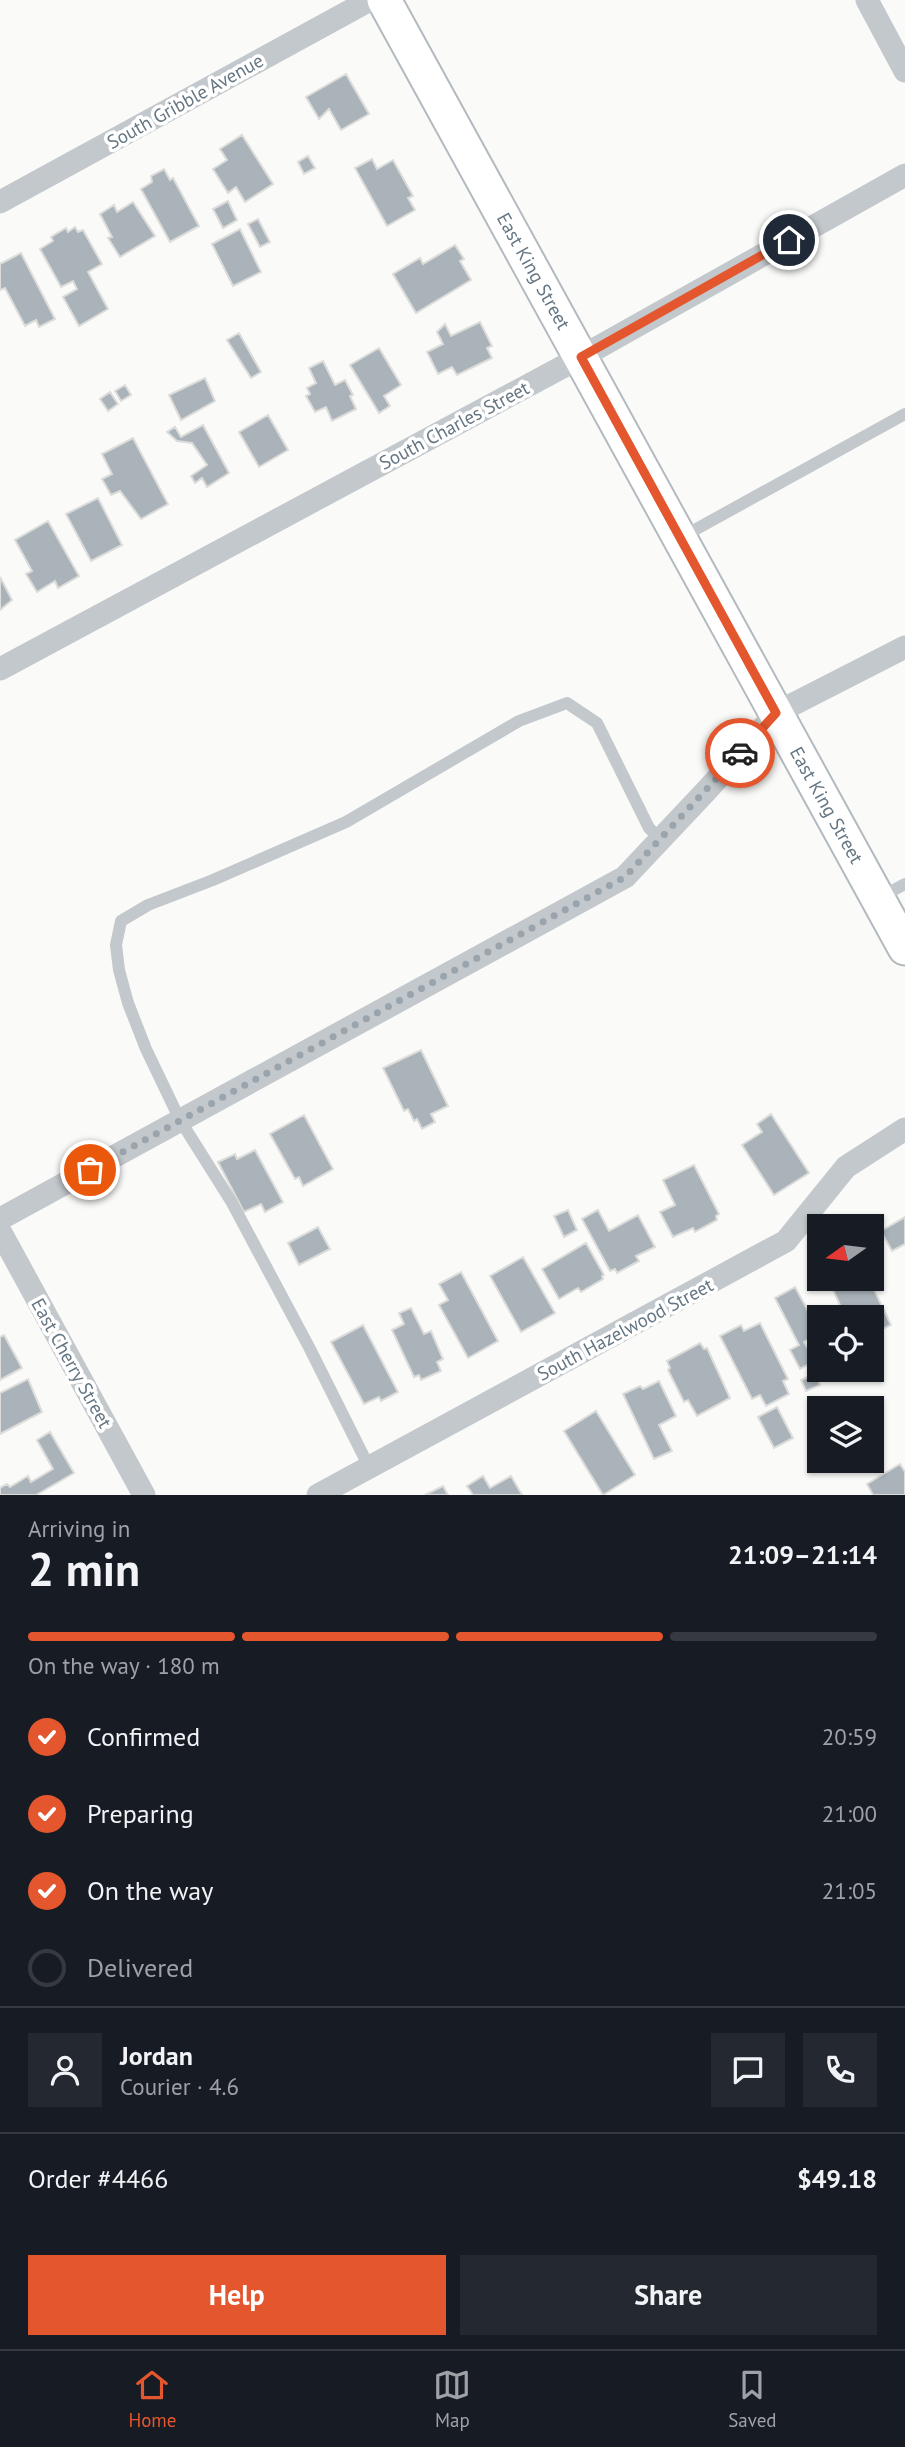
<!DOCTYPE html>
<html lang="en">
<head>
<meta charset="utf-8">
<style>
	:root { --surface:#171b24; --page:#242831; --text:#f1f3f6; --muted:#9ea1a6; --line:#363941; --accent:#e4572e }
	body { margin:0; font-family:"PT Sans",sans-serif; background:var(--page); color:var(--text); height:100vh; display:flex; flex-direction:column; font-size:26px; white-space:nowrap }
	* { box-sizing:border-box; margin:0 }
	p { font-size:23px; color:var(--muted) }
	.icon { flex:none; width:38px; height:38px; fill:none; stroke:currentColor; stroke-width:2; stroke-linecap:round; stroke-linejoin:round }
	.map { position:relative; height:1495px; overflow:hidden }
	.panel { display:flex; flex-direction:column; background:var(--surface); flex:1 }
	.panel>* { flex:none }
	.needle { width:46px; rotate:256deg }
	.fabs { position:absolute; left:807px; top:1214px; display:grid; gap:14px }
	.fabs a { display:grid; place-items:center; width:77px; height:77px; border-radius:0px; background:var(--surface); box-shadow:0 2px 5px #0004; font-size:35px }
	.pin { position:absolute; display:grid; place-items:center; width:60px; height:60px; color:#fff; margin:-30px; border:4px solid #fff; border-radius:50%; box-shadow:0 2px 7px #0007 }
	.courier { position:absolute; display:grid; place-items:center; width:70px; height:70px; margin:-35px; border:5px solid #e4572e; border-radius:50%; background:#fff; color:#222; box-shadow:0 2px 9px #0007 }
	.headline em { font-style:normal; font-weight:800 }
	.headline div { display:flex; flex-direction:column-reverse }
	.headline { display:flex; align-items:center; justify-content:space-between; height:119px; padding:0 28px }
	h1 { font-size:46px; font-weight:800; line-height:52px }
	.bar { display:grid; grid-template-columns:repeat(4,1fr); gap:10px 7px; align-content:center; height:84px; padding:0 28px }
	.bar i { height:9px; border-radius:5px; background:var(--line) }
	.bar .active { background:var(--accent) }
	.bar p { grid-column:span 4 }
	.line { display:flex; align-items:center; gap:18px; padding:0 28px; border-top:2px solid var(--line) }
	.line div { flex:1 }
	.round { display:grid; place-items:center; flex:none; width:74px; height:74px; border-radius:0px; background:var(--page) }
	ol { padding:0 28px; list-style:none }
	li { display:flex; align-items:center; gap:21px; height:77px }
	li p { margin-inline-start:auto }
	li .icon { padding:7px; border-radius:50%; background:var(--accent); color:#fff; stroke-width:4 }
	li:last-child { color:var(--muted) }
	li i { width:38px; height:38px; border:4px solid var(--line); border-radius:50% }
	.cta { display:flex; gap:14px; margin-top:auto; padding:14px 28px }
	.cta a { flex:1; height:80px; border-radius:0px; background:var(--accent); color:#fff; font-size:28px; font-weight:800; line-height:80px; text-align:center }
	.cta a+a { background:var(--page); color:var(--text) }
	.menu { display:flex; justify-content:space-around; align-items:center; height:98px; border-top:2px solid var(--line); background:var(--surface); font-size:19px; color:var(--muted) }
	.menu a { display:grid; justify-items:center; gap:4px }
	.menu .active { color:var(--accent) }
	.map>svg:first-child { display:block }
	.building { fill:#aab3b9; stroke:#dcdcda; stroke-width:2 }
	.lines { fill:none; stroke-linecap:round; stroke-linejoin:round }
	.secondary-casing { stroke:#b3babf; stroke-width:37 }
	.lane { stroke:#c3c8cc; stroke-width:12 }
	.street { stroke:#c3c8cc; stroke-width:23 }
	.secondary { stroke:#fff; stroke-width:33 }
	.done { stroke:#99a4ac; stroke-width:7; stroke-dasharray:0 12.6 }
	.route { stroke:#e4572e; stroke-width:9 }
	.labels { text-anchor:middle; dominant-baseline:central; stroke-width:7; stroke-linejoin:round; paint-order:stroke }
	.street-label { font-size:19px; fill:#657683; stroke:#fff }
</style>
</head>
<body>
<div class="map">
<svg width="905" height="1495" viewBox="0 0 905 1495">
	<rect width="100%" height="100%" fill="#fafaf8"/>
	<path class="building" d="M346,74L369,114L341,130L329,109L319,119L306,97Z
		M242,135L273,184L245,202L236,187L228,193L213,169L227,160L220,149Z
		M308,156L315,168L304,174L298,162Z
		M372,159L377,169L393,160L413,196L408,198L415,210L387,226L355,168Z
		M164,169L170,180L173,178L199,226L170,242L141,189L152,182L151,176Z
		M228,201L237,220L223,228L213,209Z
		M133,202L155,236L120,257L108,238L112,237L100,214L114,205L117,212Z
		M258,219L270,242L260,247L248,224Z
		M75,227L78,232L83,230L102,264L88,272L108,309L79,326L63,297L77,289L73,281L61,287L40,249L53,241L51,237L66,228L68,232Z
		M240,229L261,272L233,286L212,244Z
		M455,245L464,259L460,261L471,280L416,313L393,274L420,258L423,264Z
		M21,253L55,319L39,327L36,320L25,326L5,288L0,290V264Z
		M480,322L492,346L487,348L492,358L457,375L452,367L438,374L427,352L443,344L437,332L445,324L451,336Z
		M239,333L261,372L251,378L227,340Z
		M379,348L401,385L384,396L390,406L379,413L350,365Z
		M323,361L335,385L345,380L353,395L350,396L356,409L332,421L326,407L315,412L306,396L310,394L307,388L316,383L309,368Z
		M205,378L215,401L181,420L169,395Z
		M125,385L131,395L121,401L115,391Z
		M110,392L118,404L108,411L100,399Z
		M268,415L288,450L259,467L239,432Z
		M203,425L229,473L207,487L202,478L195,483L191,476L207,465L192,443L177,441L167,432L175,427L181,437Z
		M133,438L168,504L141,519L120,491L111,495L102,479L112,474L102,454Z
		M98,498L122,545L91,561L66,514Z
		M48,521L79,576L58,588L55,581L37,592L26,574L32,571L15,540Z
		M0,577L12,600L0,610Z
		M421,1050L448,1106L431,1114L435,1122L422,1129L417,1119L414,1121L408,1109L404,1111L383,1068Z
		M771,1114L809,1173L774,1195L742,1145L762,1132L757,1124Z
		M304,1115L333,1169L303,1186L299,1177L295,1179L270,1134Z
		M255,1150L283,1202L265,1212L261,1204L244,1212L218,1162L235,1154L237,1159Z
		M694,1165L719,1214L716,1216L717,1220L695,1232L693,1228L673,1237L660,1212L675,1205L663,1180Z
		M568,1210L577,1230L564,1237L554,1216Z
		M598,1210L609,1231L638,1215L655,1247L636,1256L639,1261L617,1273L615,1269L610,1271L582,1219Z
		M905,1217V1244L892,1251L881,1231Z
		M318,1227L330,1249L299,1265L288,1243Z
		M586,1243L604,1275L602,1276L603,1279L581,1292L578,1288L559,1299L542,1269Z
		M523,1257L555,1313L521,1332L490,1276Z
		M461,1272L498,1341L468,1358L439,1305L448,1300L439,1284Z
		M828,1279H869L891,1325L872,1334V1318H846Z
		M795,1287L819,1331V1359L817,1360L807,1340L804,1342L815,1361L800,1369L790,1350L799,1345L775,1298Z
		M411,1308L424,1334L431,1331L443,1359L437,1362L441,1371L421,1380L419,1375L414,1377L392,1330L404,1324L399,1313Z
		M760,1323L788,1379L783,1381L789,1394L766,1406L760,1395L752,1399L720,1336L741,1325L744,1331Z
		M363,1325L398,1392L381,1401L379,1397L364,1404L331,1342Z
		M4,1335L22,1368L0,1380V1337Z
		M700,1343L704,1349L707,1348L730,1398L697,1416L688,1400L684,1402L668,1370L670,1368L667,1361Z
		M815,1373L820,1385L806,1391L801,1380Z
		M28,1379L42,1412L0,1434V1393Z
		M659,1381L676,1416L659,1425L672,1451L654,1459L623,1394L640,1386L643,1389Z
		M777,1407L793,1438L774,1448L758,1417Z
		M596,1411L635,1475L603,1495L564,1431Z
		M50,1432L74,1473L36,1495H0V1488L7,1484L10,1487L28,1476L31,1482L53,1469L37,1440Z
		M900,1464L905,1472V1495H873L867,1484Z
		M483,1476L490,1488L511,1476L522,1495H473L467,1486Z
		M443,1486L448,1495H425Z"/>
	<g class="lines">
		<g class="secondary-casing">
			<path id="secondary" d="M384,0L905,948"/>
		</g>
		<path class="lane" d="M680,538L905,414
			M879,898L905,884
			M369,1467L309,1347L231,1201L180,1120L146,1049L128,1003L119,970L116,945L121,921L148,905L213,880L346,822L519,721L567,703L597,723L649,828L660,839"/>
		<path class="street" d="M867,0L905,71
			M0,202L370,0
			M0,669L581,357L905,175
			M0,1219L625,877L708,789L776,713L905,647
			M0,1231L144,1495
			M318,1495L786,1241L846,1167L905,1129"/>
		<use href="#secondary" class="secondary"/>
	</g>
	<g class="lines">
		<path class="done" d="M90,1170L625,877L740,753"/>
		<path class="route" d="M740,753L776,713L581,357L789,240"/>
	</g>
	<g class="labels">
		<g class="street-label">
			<text transform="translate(185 101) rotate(-29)">South Gribble Avenue</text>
			<text transform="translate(534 271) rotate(61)">East King Street</text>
			<text transform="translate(454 425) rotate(-28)">South Charles Street</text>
			<text transform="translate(827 805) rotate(61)">East King Street</text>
			<text transform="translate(625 1329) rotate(-28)">South Hazelwood Street</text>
			<text transform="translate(72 1363) rotate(61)">East Cherry Street</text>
		</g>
	</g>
</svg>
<div class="fabs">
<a><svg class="needle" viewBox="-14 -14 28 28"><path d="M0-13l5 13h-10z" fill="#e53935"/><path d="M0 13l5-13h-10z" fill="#9ea1a6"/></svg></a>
<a><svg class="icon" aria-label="locate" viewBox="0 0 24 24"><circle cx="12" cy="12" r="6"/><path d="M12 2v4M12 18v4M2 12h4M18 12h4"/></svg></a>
<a><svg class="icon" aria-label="layers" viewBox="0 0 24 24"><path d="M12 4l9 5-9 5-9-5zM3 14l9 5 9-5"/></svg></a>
</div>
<div class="pin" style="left:90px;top:1170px;background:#ea580c"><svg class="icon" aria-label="bag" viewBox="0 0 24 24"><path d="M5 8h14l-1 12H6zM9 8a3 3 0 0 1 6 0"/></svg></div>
<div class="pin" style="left:789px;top:240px;background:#1f2937"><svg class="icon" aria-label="home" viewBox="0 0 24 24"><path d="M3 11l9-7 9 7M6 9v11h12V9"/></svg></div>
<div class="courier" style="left:740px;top:753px"><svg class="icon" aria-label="car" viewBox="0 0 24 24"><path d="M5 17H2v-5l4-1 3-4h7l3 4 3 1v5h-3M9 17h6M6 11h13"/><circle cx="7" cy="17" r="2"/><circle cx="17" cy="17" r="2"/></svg></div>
</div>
<section class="panel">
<div class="headline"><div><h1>2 min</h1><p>Arriving in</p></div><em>21:09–21:14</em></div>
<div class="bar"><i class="active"></i><i class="active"></i><i class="active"></i><i></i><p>On the way · 180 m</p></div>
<ol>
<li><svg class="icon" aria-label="check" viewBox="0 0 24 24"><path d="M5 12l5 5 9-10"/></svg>Confirmed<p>20:59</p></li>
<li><svg class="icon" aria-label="check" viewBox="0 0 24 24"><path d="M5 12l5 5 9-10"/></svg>Preparing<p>21:00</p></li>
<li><svg class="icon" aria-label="check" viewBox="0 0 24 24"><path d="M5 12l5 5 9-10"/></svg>On the way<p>21:05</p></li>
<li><i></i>Delivered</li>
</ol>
<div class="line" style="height:126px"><a class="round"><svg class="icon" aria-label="person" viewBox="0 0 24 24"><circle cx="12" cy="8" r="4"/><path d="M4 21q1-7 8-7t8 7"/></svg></a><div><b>Jordan</b><p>Courier · 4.6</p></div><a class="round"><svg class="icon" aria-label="chat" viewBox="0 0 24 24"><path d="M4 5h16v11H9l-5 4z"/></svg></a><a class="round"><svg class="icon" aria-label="phone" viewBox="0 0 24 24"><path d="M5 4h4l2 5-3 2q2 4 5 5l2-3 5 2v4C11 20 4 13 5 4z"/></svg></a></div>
<div class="line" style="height:91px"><div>Order #4466</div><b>$49.18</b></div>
<div class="cta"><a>Help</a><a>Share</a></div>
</section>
<nav class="menu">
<a class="active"><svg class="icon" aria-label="home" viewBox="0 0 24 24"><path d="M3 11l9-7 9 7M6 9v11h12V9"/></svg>Home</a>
<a><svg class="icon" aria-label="map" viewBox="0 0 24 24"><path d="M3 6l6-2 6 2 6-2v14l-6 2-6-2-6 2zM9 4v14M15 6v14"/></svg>Map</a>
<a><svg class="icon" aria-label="saved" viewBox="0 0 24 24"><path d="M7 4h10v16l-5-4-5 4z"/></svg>Saved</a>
</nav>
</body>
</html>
